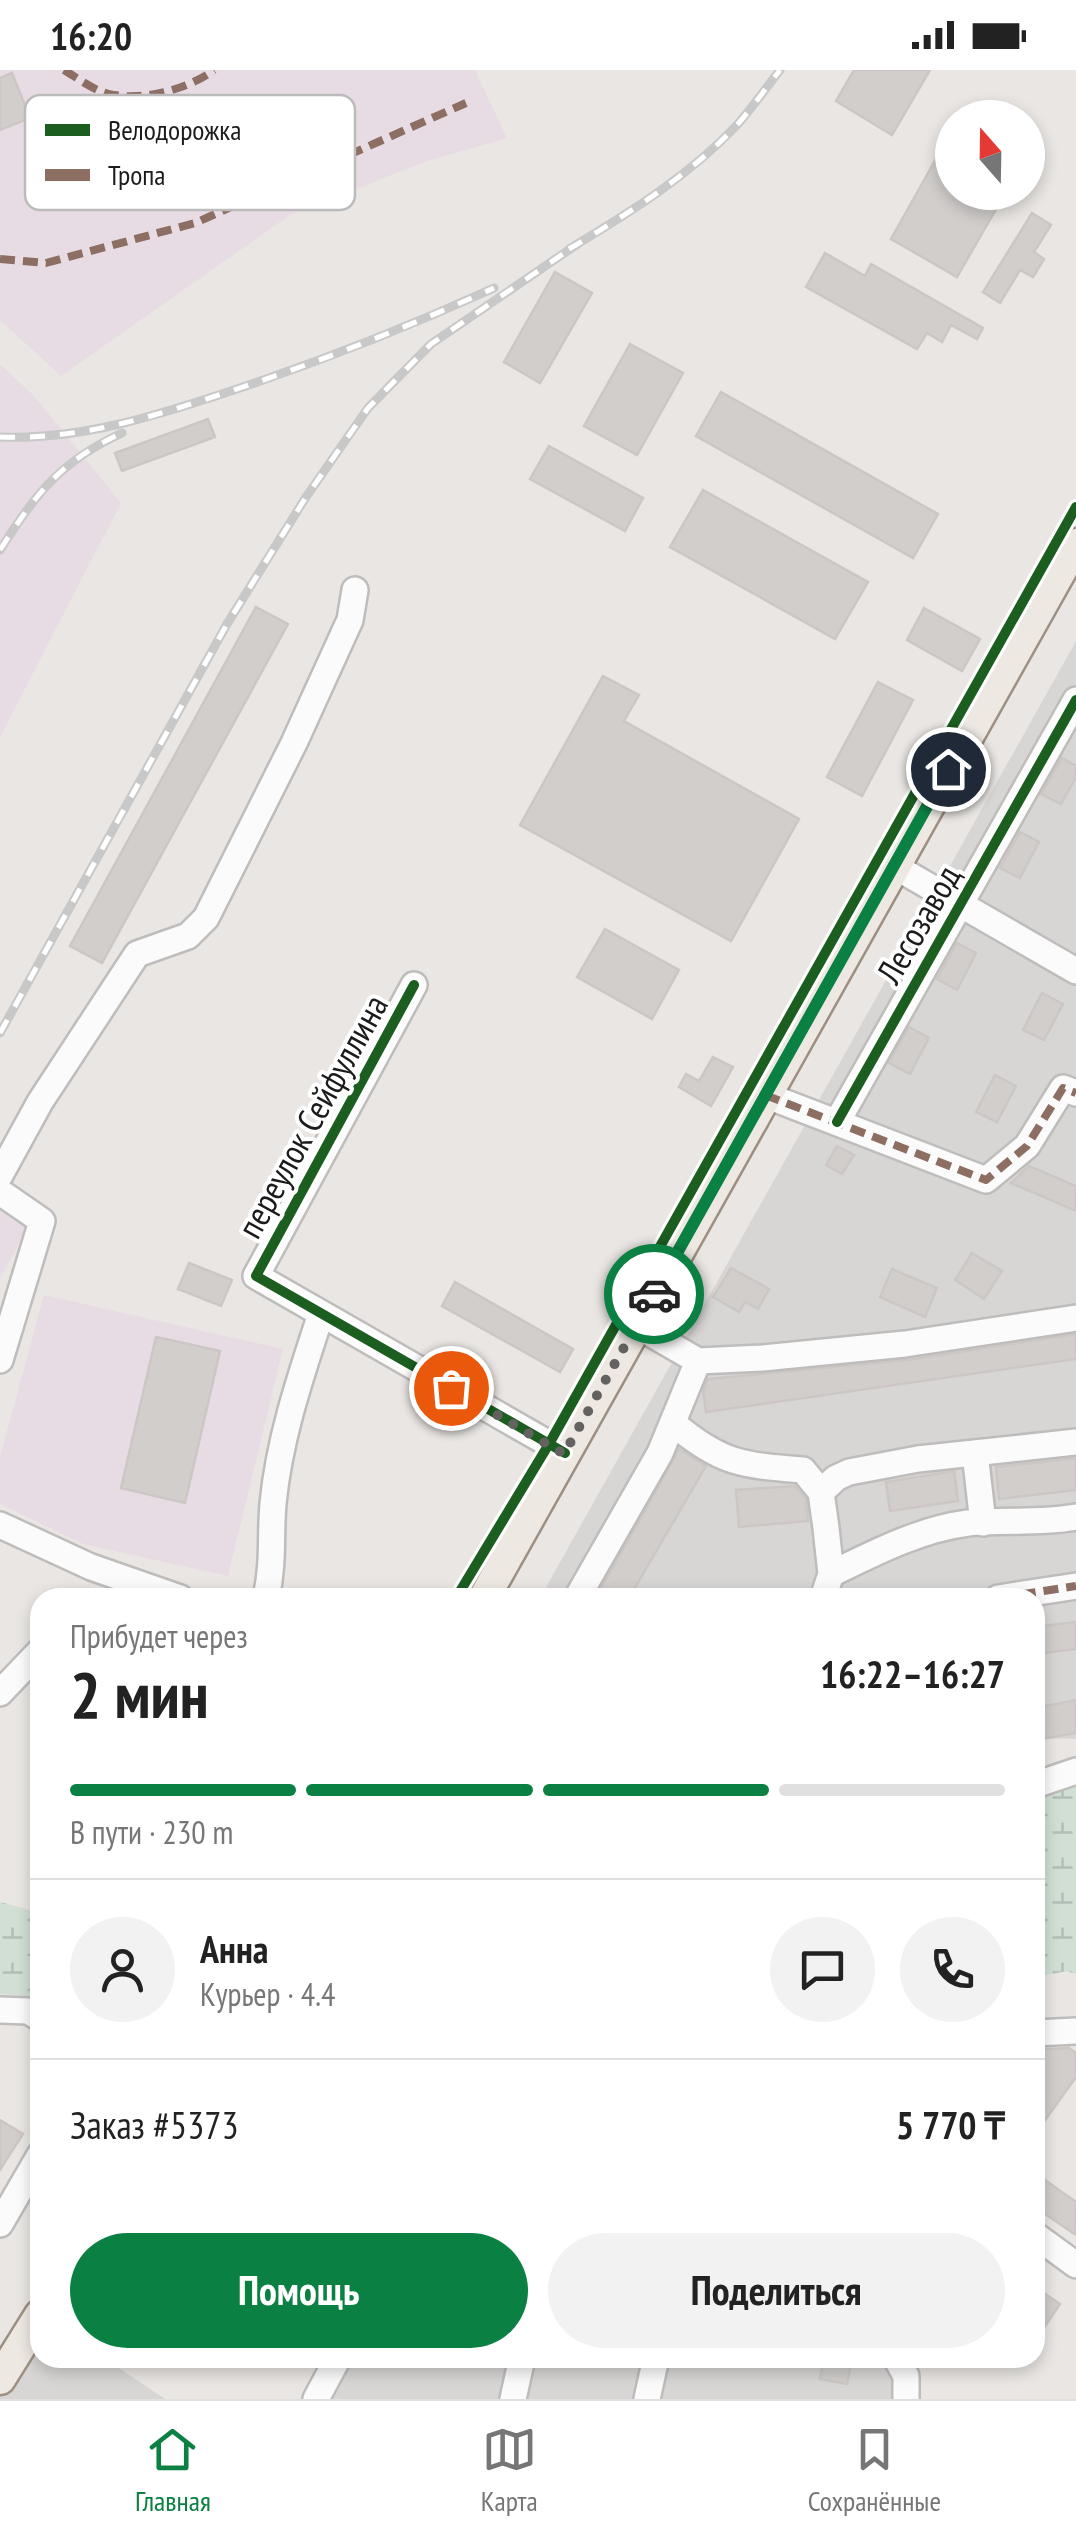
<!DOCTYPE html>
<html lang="ru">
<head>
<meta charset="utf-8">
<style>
	:root { --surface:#fff; --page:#f2f2f2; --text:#222; --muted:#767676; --line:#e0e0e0; --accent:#0b8043 }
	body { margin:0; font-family:"PT Sans Narrow",sans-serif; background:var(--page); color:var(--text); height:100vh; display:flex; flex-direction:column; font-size:38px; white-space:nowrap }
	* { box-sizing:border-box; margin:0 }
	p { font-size:32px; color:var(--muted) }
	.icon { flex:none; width:55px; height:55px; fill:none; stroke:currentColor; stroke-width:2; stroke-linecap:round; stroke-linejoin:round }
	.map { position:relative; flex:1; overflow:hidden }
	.sheet { position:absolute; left:30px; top:1518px; width:1015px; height:780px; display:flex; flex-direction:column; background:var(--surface); border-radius:30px; box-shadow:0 5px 15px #0003 }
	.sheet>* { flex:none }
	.needle { width:65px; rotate:340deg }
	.buttons { position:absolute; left:935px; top:30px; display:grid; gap:20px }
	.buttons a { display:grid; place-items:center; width:110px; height:110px; border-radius:50%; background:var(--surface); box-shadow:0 5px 15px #0003; font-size:50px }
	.pin { position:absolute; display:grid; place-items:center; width:85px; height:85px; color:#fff; margin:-42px; border:5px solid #fff; border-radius:50%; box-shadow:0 2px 10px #0007 }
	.courier { position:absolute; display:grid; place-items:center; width:100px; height:100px; margin:-50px; border:8px solid #0b8043; border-radius:50%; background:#fff; color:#222; box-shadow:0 2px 12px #0007 }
	.overview em { font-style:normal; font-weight:700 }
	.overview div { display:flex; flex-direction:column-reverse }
	.overview { display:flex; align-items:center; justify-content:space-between; height:170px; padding:0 40px }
	h1 { font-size:65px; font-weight:700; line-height:75px }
	.bar { display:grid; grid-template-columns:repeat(4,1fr); gap:15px 10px; align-content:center; height:120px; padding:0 40px }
	.bar i { height:12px; border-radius:8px; background:var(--line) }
	.bar .current { background:var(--accent) }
	.bar p { grid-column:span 4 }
	.line { display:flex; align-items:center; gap:25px; padding:0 40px; border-top:2px solid var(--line) }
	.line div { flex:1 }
	.round { display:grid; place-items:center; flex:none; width:105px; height:105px; border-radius:52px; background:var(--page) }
	.button { display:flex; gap:20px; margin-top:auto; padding:20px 40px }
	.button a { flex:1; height:115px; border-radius:60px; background:var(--accent); color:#fff; font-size:40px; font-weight:700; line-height:115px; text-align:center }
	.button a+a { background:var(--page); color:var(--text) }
	.status { display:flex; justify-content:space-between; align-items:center; height:70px; padding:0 50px; background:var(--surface); direction:ltr }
	.status svg { height:28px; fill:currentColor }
	.tab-bar { display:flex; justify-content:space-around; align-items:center; height:140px; border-top:2px solid var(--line); background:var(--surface); font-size:28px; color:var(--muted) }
	.tab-bar a { display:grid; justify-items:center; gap:5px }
	.tab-bar .current { color:var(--accent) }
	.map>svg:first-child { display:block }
	.residential { fill:#d8d6d5 }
	.industrial { fill:#e7dce4 }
	.wetland { fill:url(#wetland-marsh) }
	.building { fill:#d1cecc; stroke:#ccc7c5; stroke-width:2.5 }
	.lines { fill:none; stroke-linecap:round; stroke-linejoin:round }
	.minor-casing { stroke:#bfbdbc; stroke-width:30 }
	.major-casing { stroke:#9d9082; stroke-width:35 }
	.minor { stroke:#fcfbfb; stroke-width:25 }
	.major { stroke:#eee8e3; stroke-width:30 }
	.rail-casing { stroke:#c9c8c8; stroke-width:9 }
	.rail { stroke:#fff; stroke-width:5; stroke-dasharray:15; stroke-linecap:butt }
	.quiet { stroke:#8d6e63; stroke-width:8; stroke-dasharray:15 8; stroke-linecap:butt }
	.cycleway-casing { stroke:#fff; stroke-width:16 }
	.cycleway { stroke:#1b5e20; stroke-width:10 }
	.done { stroke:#636261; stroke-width:10; stroke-dasharray:0 18 }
	.route { stroke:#0b8043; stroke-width:12 }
	.labels { text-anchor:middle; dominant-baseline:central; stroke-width:8; stroke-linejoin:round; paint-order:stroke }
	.street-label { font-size:35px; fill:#1b1b1b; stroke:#fff }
	.key { fill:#fff; stroke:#bbb; stroke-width:2.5 }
	.key-label { font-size:28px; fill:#1b1b1b }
</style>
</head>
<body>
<div class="status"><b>16:20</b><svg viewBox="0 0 49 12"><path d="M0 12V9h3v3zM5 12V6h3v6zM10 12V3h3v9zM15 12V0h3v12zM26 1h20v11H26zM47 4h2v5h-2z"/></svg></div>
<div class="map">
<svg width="1076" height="2329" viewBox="0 0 1076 2329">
	<defs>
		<pattern id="wetland-marsh" width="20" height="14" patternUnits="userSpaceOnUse" patternTransform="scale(2.5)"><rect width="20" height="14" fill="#d1dfd5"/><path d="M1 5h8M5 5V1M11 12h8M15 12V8" fill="none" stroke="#b3bfb6"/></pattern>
	</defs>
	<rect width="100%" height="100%" fill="#e9e6e3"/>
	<path class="residential" d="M1076,571V1669L1035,1668V1528H540Z
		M40,2245V2288H104L165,2329H0V2309Z
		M338,2288H896L906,2329H316Z"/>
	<path class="industrial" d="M0,0H475L507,68L424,92L290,145L61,306L0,250Z
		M0,294L34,326L121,433L0,667Z
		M0,1136L29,1154L0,1209Z
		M44,1225L283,1279L228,1506L83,1474L0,1434V1387Z"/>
	<path class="wetland" d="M1076,1709V1904L1067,1901L1035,1907V1719Z
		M0,1832L40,1843V1927L0,1924Z"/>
	<path class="building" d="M854,0H930L892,65L836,31Z
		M12,3L30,48L0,60V8Z
		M936,89L952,98V122H996L1003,127L957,207L891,169Z
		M1032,143L1051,155L1034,182L1044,189L1033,207L1020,200L1000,233L983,222Z
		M825,183L865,206L871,194L983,258L977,269L951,255L942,272L927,263L917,279L806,217Z
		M555,202L592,223L540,313L504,292Z
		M630,274L683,303L637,385L584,356Z
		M721,322L938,444L913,488L696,366Z
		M208,349L215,367L122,401L115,383Z
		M549,376L643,428L625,461L530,409Z
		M703,420L868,512L835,569L670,477Z
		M256,537L288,554L102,893L70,876Z
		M924,538L980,569L962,601L907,570Z
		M603,606L639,625L624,651L799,749L731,871L520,755Z
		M878,612L913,630L862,726L827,707Z
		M1062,688L1076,696V707L1061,734L1041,724Z
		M1020,762L1039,772L1020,808L1000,798Z
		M605,859L679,900L652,949L577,907Z
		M957,873L976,883L957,920L937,909Z
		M1042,923L1063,934L1044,970L1023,960Z
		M909,957L929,968L910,1004L889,993Z
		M713,987L733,997L711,1036L679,1017L686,1004L699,1011Z
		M995,1005L1016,1016L997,1052L976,1042Z
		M837,1076L854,1085L842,1104L826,1095Z
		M1029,1096L1076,1116V1141L1011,1113Z
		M972,1183L1002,1201L984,1229L955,1210Z
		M189,1193L232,1210L221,1236L178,1219Z
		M731,1198L769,1219L758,1239L745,1232L739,1242L713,1227Z
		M892,1199L937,1218L925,1247L880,1227Z
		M455,1212L573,1279L560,1302L442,1236Z
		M1076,1264V1289L706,1342L703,1321L708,1309L907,1290Z
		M156,1267L220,1281L185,1433L121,1418Z
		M679,1379L706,1396L629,1528H596Z
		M1076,1388V1420L999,1429L996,1397Z
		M954,1401L958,1431L890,1441L886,1412Z
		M795,1416L806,1429L808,1451L739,1457L736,1420Z
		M1076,1552V1579L1035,1584V1557Z
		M1076,1630V1663L1035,1670V1638Z
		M1069,1978L1076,1983V2007L1035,2064V1993L1045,1979Z
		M0,2050L23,2064L0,2100Z
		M1035,2103L1076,2132V2165L1035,2137Z
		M1035,2217L1060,2234L1035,2271Z
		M824,2288H852L847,2314L820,2309Z"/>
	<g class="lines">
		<g class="minor-casing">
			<path id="minor" d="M894,796L1076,901
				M414,915L256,1206L565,1383
				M765,1025L986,1110L1027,1076L1063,1018L1076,1023
				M837,1052L1076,630
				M0,1105L40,1032L137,884L188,866L206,848L294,673L350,550L355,520
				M0,1122L42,1151L0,1290
				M636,1255L698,1291L762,1288L905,1274L1076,1248
				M673,1353C721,1394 742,1395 803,1400L821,1422L826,1458L831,1504L823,1528
				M975,1383L983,1453
				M821,1422L836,1408L849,1402L918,1389L1076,1372
				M0,1455L91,1497L180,1528
				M831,1504C874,1483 920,1459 968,1453C1003,1449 1040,1454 1076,1447
				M266,1528C274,1491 270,1469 273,1434C279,1369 301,1305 321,1244
				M577,1528L660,1383L698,1291
				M998,1528L1076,1516
				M0,1623L40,1581
				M1035,1715L1076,1701
				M0,1940L28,1941L40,1948
				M1035,1963L1076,1961
				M0,2154L40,2085
				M1035,2165L1076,2195
				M896,2288L906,2306V2329
				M316,2329L338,2288
				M513,2329L522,2288
				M647,2329L656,2288"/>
		</g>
		<g class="major-casing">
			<path id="major" d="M484,1528L1076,474
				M0,2309L40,2245"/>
		</g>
		<use href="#minor" class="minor"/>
		<use href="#major" class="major"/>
		<g class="rail-casing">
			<path id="rail" d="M569,179C629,143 689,106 737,55C752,38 766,18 780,0
				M0,367C81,370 155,346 231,321C321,291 408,257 494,218
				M0,480C36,424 59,392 122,363
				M0,963L227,554L306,427L368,338L431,274L579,173"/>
		</g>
		<use href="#rail" class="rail"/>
		<path class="quiet" d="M64,0C79,9 97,23 114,25C147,30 188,19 214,0
			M0,189L46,193L195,153L466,33
			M765,1025L986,1110L1027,1076L1063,1018L1076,1023
			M998,1528L1076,1516"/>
		<g class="cycleway-casing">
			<path id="cycleway" d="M414,915L256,1206L565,1383
				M837,1052L1076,630
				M456,1528L549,1374L1076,437"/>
		</g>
		<use href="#cycleway" class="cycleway"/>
	</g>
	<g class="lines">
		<path class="done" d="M451,1318L564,1384L654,1224"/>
		<path class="route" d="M654,1224L948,699"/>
	</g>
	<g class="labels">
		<g class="street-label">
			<text transform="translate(918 854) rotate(-60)">Лесозавод</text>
			<text transform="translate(312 1046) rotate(-61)">переулок Сейфуллина</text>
		</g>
	</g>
	<rect x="25" y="25" width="330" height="115" rx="15" class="key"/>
	<rect x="45" y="54" width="45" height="12" fill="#1b5e20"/>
	<rect x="45" y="99" width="45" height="12" fill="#8d6e63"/>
	<g class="key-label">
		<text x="108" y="70">Велодорожка</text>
		<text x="108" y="115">Тропа</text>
	</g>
</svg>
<div class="buttons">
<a><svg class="needle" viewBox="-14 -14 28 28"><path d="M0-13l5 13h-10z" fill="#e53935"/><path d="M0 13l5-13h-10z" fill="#767676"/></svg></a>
</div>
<div class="pin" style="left:451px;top:1318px;background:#ea580c"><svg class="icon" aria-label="bag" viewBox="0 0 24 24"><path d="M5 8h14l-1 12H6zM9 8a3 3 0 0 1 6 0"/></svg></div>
<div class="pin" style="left:948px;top:699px;background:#1f2937"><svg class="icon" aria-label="home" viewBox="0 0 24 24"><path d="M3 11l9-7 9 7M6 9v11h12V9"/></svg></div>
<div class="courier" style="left:654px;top:1224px"><svg class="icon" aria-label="car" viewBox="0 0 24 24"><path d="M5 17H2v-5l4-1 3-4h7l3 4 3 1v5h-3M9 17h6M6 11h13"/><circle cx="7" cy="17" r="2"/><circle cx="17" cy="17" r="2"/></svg></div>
<section class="sheet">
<div class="overview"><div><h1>2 мин</h1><p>Прибудет через</p></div><em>16:22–16:27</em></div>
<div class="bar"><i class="current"></i><i class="current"></i><i class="current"></i><i></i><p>В пути · 230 m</p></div>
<div class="line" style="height:180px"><a class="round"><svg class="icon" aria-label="person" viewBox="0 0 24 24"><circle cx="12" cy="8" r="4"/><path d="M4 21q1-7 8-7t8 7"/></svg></a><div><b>Анна</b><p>Курьер · 4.4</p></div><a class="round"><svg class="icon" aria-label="chat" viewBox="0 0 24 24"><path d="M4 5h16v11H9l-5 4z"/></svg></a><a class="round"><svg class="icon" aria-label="phone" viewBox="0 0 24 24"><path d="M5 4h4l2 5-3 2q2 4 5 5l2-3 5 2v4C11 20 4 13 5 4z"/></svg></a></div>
<div class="line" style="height:130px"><div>Заказ #5373</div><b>5 770 ₸</b></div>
<div class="button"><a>Помощь</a><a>Поделиться</a></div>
</section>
</div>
<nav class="tab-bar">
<a class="current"><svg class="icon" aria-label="home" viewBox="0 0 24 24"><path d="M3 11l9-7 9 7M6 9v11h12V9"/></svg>Главная</a>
<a><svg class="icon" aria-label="map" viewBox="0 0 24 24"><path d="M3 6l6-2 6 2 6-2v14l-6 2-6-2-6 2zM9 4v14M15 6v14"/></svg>Карта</a>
<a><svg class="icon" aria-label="saved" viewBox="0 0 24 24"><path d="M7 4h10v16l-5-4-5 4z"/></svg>Сохранённые</a>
</nav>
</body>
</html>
